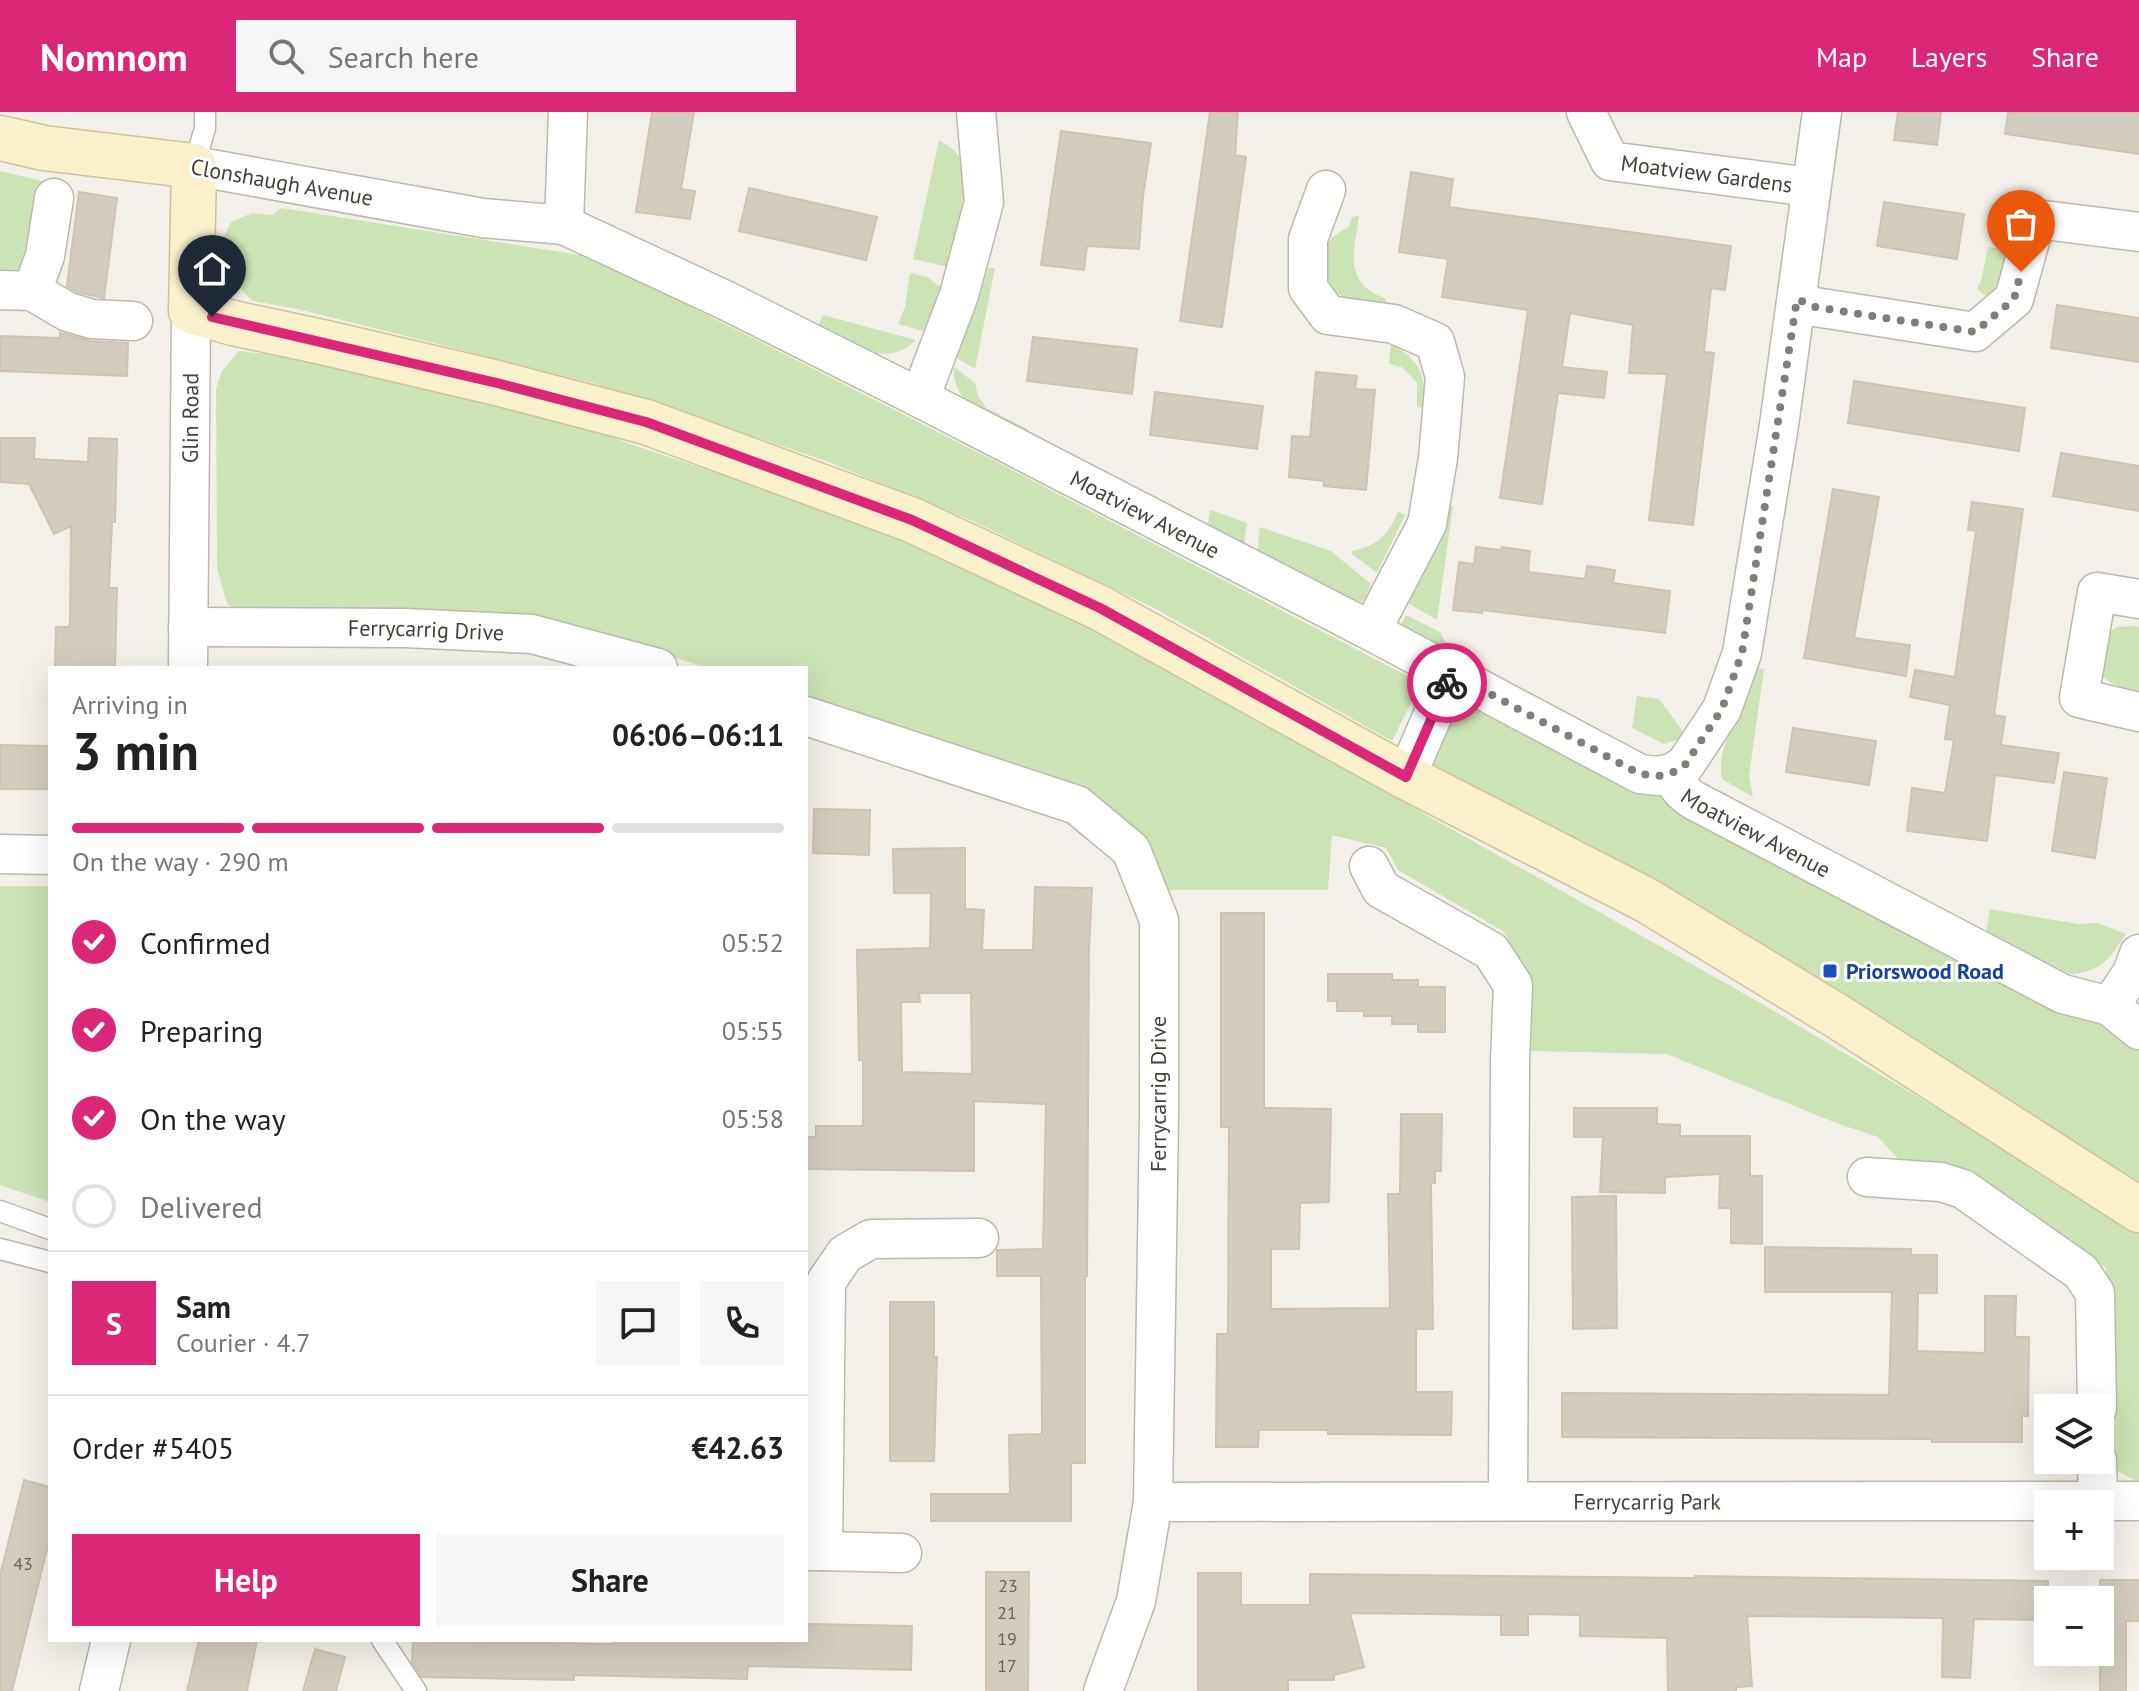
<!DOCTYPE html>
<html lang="en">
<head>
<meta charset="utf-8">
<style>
	:root { --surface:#fff; --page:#f6f6f6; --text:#222; --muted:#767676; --line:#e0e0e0; --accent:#db2777 }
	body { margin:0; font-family:"PT Sans",sans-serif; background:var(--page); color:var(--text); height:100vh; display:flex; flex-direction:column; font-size:30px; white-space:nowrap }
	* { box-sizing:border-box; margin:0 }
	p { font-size:26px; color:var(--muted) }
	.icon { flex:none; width:44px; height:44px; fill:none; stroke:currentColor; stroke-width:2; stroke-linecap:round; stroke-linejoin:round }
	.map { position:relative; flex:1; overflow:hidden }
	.side { position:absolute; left:48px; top:554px; width:760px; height:976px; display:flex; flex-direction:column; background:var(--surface); border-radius:0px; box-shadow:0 8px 32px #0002 }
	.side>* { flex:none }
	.controls { position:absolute; left:2034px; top:1282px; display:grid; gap:16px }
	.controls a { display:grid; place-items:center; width:80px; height:80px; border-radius:0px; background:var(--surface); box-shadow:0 8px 32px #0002; font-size:40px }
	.pin { position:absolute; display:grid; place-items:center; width:68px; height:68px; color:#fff; margin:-82px -34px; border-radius:50% 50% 50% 0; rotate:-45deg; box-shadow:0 0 8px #0007 }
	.pin .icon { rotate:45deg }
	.courier { position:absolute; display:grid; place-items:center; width:80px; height:80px; margin:-40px; border:6px solid #db2777; border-radius:50%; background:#fff; color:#222; box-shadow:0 2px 10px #0007 }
	.summary em { font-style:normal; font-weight:700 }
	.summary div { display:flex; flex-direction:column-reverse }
	.summary { display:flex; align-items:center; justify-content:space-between; height:136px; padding:0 24px }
	h1 { font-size:52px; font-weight:700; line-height:60px }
	.bar { display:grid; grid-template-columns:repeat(4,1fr); gap:12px 8px; align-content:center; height:96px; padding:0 24px }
	.bar i { height:10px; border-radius:6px; background:var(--line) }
	.bar .current { background:var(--accent) }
	.bar p { grid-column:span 4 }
	.line { display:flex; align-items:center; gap:20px; padding:0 24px; border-top:2px solid var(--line) }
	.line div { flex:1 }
	.round { display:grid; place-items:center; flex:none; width:84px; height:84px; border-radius:0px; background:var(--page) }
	ol { padding:0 24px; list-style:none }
	li { display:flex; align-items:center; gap:24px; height:88px }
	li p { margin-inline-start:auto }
	li .icon { padding:8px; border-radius:50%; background:var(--accent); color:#fff; stroke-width:4 }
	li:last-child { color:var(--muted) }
	li i { width:44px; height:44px; border:4px solid var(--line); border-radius:50% }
	.button { display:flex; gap:16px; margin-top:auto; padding:16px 24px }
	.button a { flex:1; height:92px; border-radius:0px; background:var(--accent); color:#fff; font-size:32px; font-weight:700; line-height:92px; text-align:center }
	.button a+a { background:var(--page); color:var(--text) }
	header { display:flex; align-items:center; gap:48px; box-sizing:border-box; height:112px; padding:0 40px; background:var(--accent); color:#fff }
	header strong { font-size:38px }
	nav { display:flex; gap:44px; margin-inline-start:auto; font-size:28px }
	.search { width:560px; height:72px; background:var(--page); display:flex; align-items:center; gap:20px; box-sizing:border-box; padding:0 28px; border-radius:0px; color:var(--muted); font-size:30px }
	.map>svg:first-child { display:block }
	.green { fill:#cce3b5 }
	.building { fill:#d3ccbf; stroke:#cdc4b3; stroke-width:2; fill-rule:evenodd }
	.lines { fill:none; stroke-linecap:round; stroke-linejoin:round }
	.lane-casing { stroke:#bdb8ac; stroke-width:23 }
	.street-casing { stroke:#bdb8ac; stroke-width:41 }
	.secondary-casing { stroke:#cec39c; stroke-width:47 }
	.lane { stroke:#fff; stroke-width:20 }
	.street { stroke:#fff; stroke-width:38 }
	.secondary { stroke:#f9f0cc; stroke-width:44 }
	.done { stroke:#827e76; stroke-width:8; stroke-dasharray:0 14.4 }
	.route { stroke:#db2777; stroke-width:10 }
	.transit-dot { fill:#1a4fb4; stroke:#fff; stroke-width:3 }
	.labels { text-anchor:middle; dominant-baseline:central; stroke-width:6; stroke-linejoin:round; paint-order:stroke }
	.number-label { font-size:18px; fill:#68645a }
	.street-label { font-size:22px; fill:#454138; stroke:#fff }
	.transit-label { font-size:22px; font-weight:bold; fill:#164399; stroke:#fff; text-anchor:start }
</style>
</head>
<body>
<header>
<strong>Nomnom</strong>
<div class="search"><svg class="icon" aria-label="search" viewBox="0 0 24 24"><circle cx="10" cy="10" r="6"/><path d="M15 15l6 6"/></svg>Search here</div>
<nav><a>Map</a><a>Layers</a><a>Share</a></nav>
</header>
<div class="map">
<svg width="2139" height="1579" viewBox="0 0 2139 1579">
	<rect width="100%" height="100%" fill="#f3f0e9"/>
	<path class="green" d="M939,28C945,32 955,38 959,44C972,67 955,129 949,155L913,147Z
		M0,59L54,72L36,141L14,162L0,160Z
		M281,96L593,145L993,348L1421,571L1392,629L1154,496L966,406L823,348L593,271L298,197L252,189L225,160L217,140L231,110L252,101L273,103Z
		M1359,104C1356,129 1345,161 1369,178C1373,182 1381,184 1386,187V192C1374,190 1360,190 1349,187C1328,181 1317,155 1326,136C1330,125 1339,120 1349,115L1352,105Z
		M1988,135L2008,138L2002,168L1987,185L1977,177L1981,169Z
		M988,156H995L975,257L955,245L960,229L977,194Z
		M910,161L927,165L942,176L923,219L898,212L905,195Z
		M823,203L916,228C886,258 848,232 816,218Z
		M1391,232C1420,249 1427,262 1423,296L1417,295V271L1402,255L1389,252Z
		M239,239L328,249L552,304L636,334L816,394L1019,474L1752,886L2002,1035L2139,1120V1371L2112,1356L2106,1156L1963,1061L1905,1054L1878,1025L1836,1011L1667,942L1531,939L1532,888L1521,849L1503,819L1398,758L1386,736L1332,723L1328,778H1167L1147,731L806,588V556H707L560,509L396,496L246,501L227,492L217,456L216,277L222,259Z
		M954,255L975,271L978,284L986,296L1029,318L1026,323C995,307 952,297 954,255Z
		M1446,394H1453L1437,508L1404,489Z
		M1210,398L1247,411L1243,437L1207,417Z
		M1398,400L1405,403L1377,461L1352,442V439C1378,433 1387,425 1398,400Z
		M1260,415L1331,439L1371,472L1365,487L1353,494L1257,443Z
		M1406,503L1440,520L1447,534L1440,539L1399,517Z
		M2131,514L2139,515V579C2123,576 2111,574 2100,562L2102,524L2117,515Z
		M1757,556L1764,557L1749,664L1753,685L1722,667C1716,637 1735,614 1746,587C1750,577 1754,567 1757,556Z
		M1459,565L2139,915V1095L1414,667Z
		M1637,584L1659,587L1684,621L1677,628L1664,632L1632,616Z
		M0,774H50V1090L0,1073Z
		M1990,797L2078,812L2097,811L2126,822C2111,845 2101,860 2072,862L1986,821Z"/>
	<path class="building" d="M652,0H694L681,77L695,79L690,107L636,100Z
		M1210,0H1238L1235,43L1246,45L1222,215L1180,209Z
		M1898,0H1941L1937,33L1894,28Z
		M2008,0H2139V42L2005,22Z
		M1061,19L1151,31L1143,84L1139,137L1087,134L1084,158L1041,153Z
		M1411,60L1453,67L1449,95L1731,134L1725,178L1711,176L1704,240L1714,241L1693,413L1649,408L1667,262L1629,261L1633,213L1570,201L1562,255L1607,260L1604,286L1558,281L1542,392L1500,386L1528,198L1442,185L1448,147L1399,140Z
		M749,76L877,105L866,148L739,119Z
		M79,80L117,86L104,186L77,180L67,174Z
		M1884,90L1964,102L1957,147L1877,134Z
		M2057,193L2139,206V250L2051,236Z
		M60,221L91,229L128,231L127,264L0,259V224L60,226Z
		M1033,225L1137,237L1132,282L1027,269Z
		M1316,260L1357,264L1355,277L1375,278L1366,378L1324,374V369L1289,365L1292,324L1310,325Z
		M1854,269L2025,296L2019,339L1848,311Z
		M1155,280L1263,294L1257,337L1150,323Z
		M0,326H35L34,347L88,350L89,326L117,327L115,410H112L109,476H117L115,556H55L56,515H69L70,511L71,414L54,422L29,372L0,370Z
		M2061,341L2139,354V399L2053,384Z
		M1833,377L1879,385L1854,526L1910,533L1906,564L1804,546Z
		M1972,390L2023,397L1994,603L2005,605L2001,633L2059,641L2054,671L1995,663L1987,729L1907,719L1912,676L1945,681L1954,628L1945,627L1950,593L1910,585L1915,558L1955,565L1976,419L1968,418Z
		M1476,435L1501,438L1502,435L1530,439L1528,460L1585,467L1587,454L1615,458L1613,471L1670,479L1665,521L1482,498V501L1453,498L1459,450L1474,452Z
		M1793,616L1876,629L1869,673L1786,660Z
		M0,633L50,634V677H0Z
		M2064,660L2107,666L2095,746L2052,739Z
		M814,697L870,698L869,743L813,741Z
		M965,736V797L984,798L982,838H1033L1035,775L1092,776L1089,839L1087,1164H1085V1351H1071V1409H931V1382H1010L1009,1323L1042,1322L1041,1164H997V1138L1043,1137L1046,992L974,989V1059L806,1057V1025H816V1014H863V948H859L857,838L930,836L931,781H894L893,737ZM919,881H971L972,962L902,960L901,890H920Z
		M1221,801H1264V996L1331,997L1329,1090L1300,1091L1299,1137H1271V1197L1390,1196L1388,1082H1400L1401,1002H1442L1441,1059H1435V1071H1431L1433,1217H1416V1280H1452L1451,1323L1328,1322V1318H1259L1258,1335H1216L1217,1222H1228L1229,1015H1221Z
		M1328,862H1392V868H1418V875H1445V920H1418V912H1392V904H1364V899H1337V889H1328Z
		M1574,996H1657V1012L1680,1013V1024H1750V1064H1762V1132L1731,1131V1096H1719L1720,1062L1665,1065V1081L1600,1080L1603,1025H1574Z
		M1616,1084L1617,1216L1573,1217L1572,1085Z
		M1765,1135L1911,1137V1143H1937V1181H1918L1917,1239L1985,1241V1184H2016L2015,1225H2029L2028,1304H2022V1330H1932V1327L1562,1325V1281L1889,1283L1892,1180H1765Z
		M890,1190H934V1245H937L934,1349H890Z
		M24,1368L50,1375V1425L12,1579H0V1463Z
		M986,1460H1029L1028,1579H986Z
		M1198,1461H1241V1493H1310V1462L1695,1466V1464L2048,1469L2047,1508L1974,1507L1970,1566L1942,1565L1943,1506L1747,1504L1752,1574L1736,1575V1579H1668L1667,1526L1580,1524V1503L1528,1502V1523H1501V1503L1350,1501L1364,1555L1334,1563V1568H1288V1579H1198Z
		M2100,1468H2139V1509H2126V1579H2100Z
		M806,1512L912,1514L911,1558L748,1554L747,1567L574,1563V1568L422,1565L412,1550L413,1529L613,1532V1528H806Z
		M199,1528H257L247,1579H187Z
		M315,1537L345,1545L336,1579H303Z"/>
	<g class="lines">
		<g class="lane-casing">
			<path id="lane" d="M194,54L205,16V0
				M0,1099L50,1117
				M0,1137L50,1150
				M382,1528L416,1579"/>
		</g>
		<g class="street-casing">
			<g id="street">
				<path id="s1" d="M1586,0L1610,49L1810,75"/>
				<path id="s2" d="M194,54L483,106L564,113L727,189L920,286L1371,519L1640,662L1658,664L1672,661L1685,653L1722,597L1742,541L1779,313L1822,0"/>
				<path d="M1326,78L1308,127V176L1328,203L1394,212L1435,230L1445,265L1438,346L1427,412L1371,519"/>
				<path d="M564,113L568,0"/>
				<path d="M0,178L32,179L68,200L92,207L133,209"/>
				<path d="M32,179L45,144L54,86"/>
				<path d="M1797,187L1815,195L1975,220L2014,187L2036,107L2139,120"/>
				<path d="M920,286L959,183L984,90L976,0"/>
				<path d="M2139,487L2097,480L2079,586L2139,600"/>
				<path id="s3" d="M188,515L406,516L532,522L658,556"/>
				<path id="s4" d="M188,556L191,199"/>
				<path d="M806,604L1077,693L1131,738L1159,808V1003L1153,1390L1136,1489L1103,1579"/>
				<path id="s5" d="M1672,661C1677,675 1682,681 1695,689L2063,882L2110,894L2139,918"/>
				<path d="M1406,665L1451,561"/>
				<path d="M0,742L50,743"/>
				<path d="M1369,754L1381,777L1491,839L1513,873L1510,949L1508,1388"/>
				<path d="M2110,894L2132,861L2139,842"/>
				<path d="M1867,1065L1941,1070L1963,1077L2081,1160L2095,1181L2097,1296"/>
				<path d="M2098,1389H2139"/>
				<path id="s6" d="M1153,1390L2098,1389L2097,1348"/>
				<path d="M806,1439H823L826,1170L845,1142L871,1127L979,1126"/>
				<path d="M823,1439L902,1441"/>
				<path d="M99,1579L111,1528"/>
			</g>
		</g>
		<g class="secondary-casing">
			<path id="secondary" d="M0,26L44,36L194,54L191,199L233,211L322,230L497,271L646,310L912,408L1100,496L1406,665L1646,788L1840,906L2139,1098"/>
		</g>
		<use href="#lane" class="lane"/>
		<use href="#street" class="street"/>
		<use href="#secondary" class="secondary"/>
	</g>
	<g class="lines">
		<path class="done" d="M1447,571L1451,561L1640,662L1658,664L1672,661L1685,653L1722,597L1742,541L1797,187L1815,195L1975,220L2014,187L2021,160"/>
		<path class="route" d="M212,205L497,271L646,310L912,408L1100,496L1406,665L1447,571"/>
	</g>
	<rect class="transit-dot" x="1822" y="851" width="16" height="16" rx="4"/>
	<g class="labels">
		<g class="number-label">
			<text x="23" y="1451">43</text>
			<text x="1008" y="1473">23</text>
			<text x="1007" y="1500">21</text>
			<text x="1007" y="1526">19</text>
			<text x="1007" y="1553">17</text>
		</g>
		<g class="street-label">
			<text stroke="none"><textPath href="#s1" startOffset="152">Moatview Gardens</textPath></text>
			<text transform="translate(282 70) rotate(10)">Clonshaugh Avenue</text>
			<text stroke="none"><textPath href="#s4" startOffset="250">Glin Road</textPath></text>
			<text stroke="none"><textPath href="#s2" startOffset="1024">Moatview Avenue</textPath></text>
			<text stroke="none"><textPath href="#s3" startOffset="238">Ferrycarrig Drive</textPath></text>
			<text stroke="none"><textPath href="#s5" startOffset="106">Moatview Avenue</textPath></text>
			<text transform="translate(1158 982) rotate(-90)">Ferrycarrig Drive</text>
			<text stroke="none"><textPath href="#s6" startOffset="494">Ferrycarrig Park</textPath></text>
		</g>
		<g class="transit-label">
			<text x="1846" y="859">Priorswood Road</text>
		</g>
	</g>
</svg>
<div class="controls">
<a><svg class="icon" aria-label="layers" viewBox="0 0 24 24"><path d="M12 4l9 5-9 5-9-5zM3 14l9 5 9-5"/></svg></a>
<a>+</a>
<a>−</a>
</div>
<div class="pin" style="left:2021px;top:160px;background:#ea580c"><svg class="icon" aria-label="bag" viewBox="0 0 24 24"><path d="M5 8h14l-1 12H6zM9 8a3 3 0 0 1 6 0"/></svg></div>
<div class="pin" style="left:212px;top:205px;background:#1f2937"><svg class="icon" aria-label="home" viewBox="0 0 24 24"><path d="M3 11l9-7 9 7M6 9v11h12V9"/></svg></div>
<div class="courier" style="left:1447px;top:571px"><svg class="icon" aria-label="bike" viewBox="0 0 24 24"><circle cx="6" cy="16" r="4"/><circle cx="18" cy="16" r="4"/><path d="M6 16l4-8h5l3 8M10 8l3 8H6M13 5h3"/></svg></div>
<section class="side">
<div class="summary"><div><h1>3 min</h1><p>Arriving in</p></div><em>06:06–06:11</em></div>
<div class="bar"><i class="current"></i><i class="current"></i><i class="current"></i><i></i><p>On the way · 290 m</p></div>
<ol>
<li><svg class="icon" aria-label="check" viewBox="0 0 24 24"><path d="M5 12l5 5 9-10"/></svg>Confirmed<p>05:52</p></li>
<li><svg class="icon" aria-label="check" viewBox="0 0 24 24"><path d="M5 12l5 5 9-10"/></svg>Preparing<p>05:55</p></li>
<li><svg class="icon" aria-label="check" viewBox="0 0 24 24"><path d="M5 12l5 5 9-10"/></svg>On the way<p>05:58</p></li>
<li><i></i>Delivered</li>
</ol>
<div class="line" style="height:144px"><b class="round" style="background:var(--accent);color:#fff">S</b><div><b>Sam</b><p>Courier · 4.7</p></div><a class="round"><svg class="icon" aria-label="chat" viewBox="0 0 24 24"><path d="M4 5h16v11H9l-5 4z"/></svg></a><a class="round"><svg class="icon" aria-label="phone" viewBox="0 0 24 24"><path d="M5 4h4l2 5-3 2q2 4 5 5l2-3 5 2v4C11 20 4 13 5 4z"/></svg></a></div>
<div class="line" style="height:104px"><div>Order #5405</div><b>€42.63</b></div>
<div class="button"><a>Help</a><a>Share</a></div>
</section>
</div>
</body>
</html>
